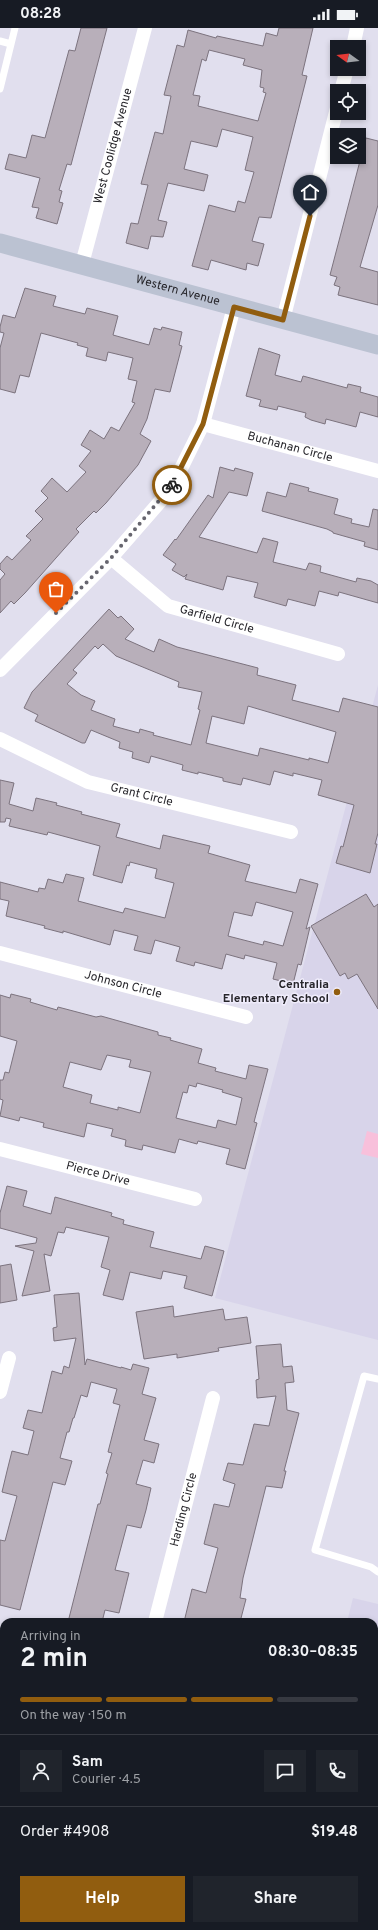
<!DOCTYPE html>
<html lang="en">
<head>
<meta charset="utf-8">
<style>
	:root { --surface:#171b24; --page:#20242c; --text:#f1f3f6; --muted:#9ea1a6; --line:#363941; --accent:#915d0f }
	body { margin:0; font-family:Overpass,sans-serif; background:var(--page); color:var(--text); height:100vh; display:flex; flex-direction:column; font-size:15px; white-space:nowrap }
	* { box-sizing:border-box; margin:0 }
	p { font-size:13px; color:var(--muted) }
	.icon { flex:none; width:22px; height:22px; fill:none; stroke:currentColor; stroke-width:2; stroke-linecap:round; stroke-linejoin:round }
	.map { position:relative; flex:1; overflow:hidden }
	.details { position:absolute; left:0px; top:1590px; width:378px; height:312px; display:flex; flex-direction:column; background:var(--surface); border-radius:12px 12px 0 0; box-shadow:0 2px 6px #0003 }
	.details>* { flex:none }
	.needle { width:26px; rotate:285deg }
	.tools { position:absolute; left:330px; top:12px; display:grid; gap:8px }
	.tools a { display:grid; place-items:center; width:36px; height:36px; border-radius:0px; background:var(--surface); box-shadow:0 2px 6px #0003; font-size:20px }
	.pin { position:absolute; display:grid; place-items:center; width:34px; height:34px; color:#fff; margin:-41px -17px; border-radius:50% 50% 50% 0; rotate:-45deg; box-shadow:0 0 4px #0007 }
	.pin .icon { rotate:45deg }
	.courier { position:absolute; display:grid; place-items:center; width:40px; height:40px; margin:-20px; border:3px solid #915d0f; border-radius:50%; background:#fff; color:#222; box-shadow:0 1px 5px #0007 }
	.headline em { font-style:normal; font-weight:700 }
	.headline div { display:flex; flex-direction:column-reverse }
	.headline { display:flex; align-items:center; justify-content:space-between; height:68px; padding:0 20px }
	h1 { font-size:26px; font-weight:700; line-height:30px }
	.bar { display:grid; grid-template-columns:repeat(4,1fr); gap:6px 4px; align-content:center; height:48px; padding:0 20px }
	.bar i { height:5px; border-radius:3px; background:var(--line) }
	.bar .on { background:var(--accent) }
	.bar p { grid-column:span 4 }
	.line { display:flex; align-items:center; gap:10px; padding:0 20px; border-top:1px solid var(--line) }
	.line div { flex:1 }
	.round { display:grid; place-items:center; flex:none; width:42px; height:42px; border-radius:0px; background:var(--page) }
	.action { display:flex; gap:8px; margin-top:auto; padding:8px 20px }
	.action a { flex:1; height:46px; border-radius:0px; background:var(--accent); color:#fff; font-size:16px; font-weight:700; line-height:46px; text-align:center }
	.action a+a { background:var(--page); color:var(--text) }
	.status { display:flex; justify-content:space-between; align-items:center; height:28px; padding:0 20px; background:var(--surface); direction:ltr }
	.status svg { height:11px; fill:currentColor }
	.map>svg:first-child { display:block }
	.built { fill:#d8d4ea }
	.green { fill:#f8c0db }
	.building { fill:#b8afba; stroke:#7c737e; fill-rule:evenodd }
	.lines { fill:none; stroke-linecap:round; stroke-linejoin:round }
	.service { stroke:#fff; stroke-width:7 }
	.minor { stroke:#fff; stroke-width:14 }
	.secondary { stroke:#bbc2d2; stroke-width:19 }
	.done { stroke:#67666f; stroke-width:4; stroke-dasharray:0 7.2 }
	.route { stroke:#915d0f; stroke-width:5 }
	.poi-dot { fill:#915d0f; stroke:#efecfb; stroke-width:1.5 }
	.labels { text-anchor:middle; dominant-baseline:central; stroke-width:3; stroke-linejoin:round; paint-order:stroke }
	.street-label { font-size:12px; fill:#26252a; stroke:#efecfb }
	.poi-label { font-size:12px; font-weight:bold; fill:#26252a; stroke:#efecfb; text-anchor:end }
</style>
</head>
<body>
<div class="status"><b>08:28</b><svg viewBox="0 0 49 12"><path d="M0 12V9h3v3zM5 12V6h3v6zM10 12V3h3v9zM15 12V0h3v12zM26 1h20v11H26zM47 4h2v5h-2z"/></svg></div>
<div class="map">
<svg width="378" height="1902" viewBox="0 0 378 1902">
	<rect width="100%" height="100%" fill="#e1dfee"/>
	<path class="built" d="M378,657V1312L215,1270Z
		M353,1570L378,1576V1902H0V1742L4,1743V1898H374V1594H347Z"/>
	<path class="green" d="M367,1103L378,1106V1130L361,1126Z"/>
	<path class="building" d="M81,0H107L71,137L67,136L59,162L62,163L59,174L63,175L57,196L36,190L39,180L32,179L40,150L5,141L9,126L26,130L32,107L45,110L69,22L75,23Z
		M279,0H313L302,47L307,48L271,190L259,189L252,213L264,216L258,238L247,235L246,242L211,232L208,242L192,238L209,177L235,184L238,173L245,175L254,144L245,142L253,109L222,101L217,119L191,113L184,141L208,147L204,163L168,155L158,192L167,194L163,209L151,208L148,221L126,215L131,195L138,196L148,157L141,156L155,104L163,106L171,68L164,67L177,17L184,19L188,2L216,10L217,8L263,18L266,5L277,8ZM209,22L245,31L243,37L262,42L260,59L264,60L263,64L266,65L258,93L198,78L200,68L193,67L202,31L206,33Z
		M366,110L378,113V177L360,239L378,244V277L338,267L340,259L334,257L337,249L330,247Z
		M25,260L56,268L53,278L85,286L87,280L118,288L113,307L149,317L154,300L161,302L162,299L182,304L179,317L182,318L170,364L155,361L147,391L140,406L151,413L138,437L106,475L96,485L94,483L76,501L79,504L25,565L14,576L11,573L0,585V552L5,546L0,541V536L7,528L12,532L31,512L26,508L43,491L35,483L48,470L41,463L52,450L67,464L86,444L79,438L91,423L81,417L90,402L104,411L111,399L119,403L135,375L132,374L137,353L128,351L133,330L108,324L106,333L86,328L88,320L77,317L78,315L41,305L29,349L20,347L15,365L0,361V320L4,305L0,304V299L3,287L15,290Z
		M259,320L280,327L275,347L301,354L303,348L347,360L348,356L361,359L360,364L378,369V389L360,384L356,399L326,391L325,396L311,392L305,389L306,385L278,378L277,382L259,378L261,372L246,368Z
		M220,439L234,443L235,440L253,445L247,468L229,464L199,509L257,525L263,510L278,514L273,534L306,542L309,535L321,538L320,544L356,554L357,550L371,553L378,557V575L339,564L338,568L319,563L315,578L288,571L286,578L254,569L258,555L227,548L223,562L185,551L187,546L184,549L172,542L176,536L163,527L175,511L176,512L208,467L213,470Z
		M290,455L309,460L308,463L338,471L334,486L352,491L351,495L369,499L373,481L378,482V522L364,518L365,514L333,505V504L327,501L262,483L267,464L286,469Z
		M109,581L118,590L121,588L134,601L125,611L154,624L159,611L177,619L258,640L257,647L296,657L292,672L320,679L339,684L343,670L378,679V805L375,816H377L370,845L336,835L341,818L343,819L354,777L318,767L322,752L293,745V748L274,743L270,757L243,750L241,757L223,753V750L198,744V746L182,742L183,737L151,728L149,735L132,730L133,724L119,720L120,714L91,702L85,715H82L35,693L38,687L24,680L32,664ZM103,616L116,628L179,654L178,659L202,664L198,681L200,682L191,717L153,707L154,705L140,701L139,705L113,698L115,691L91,682L95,673L81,667L67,656L77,645L73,642L95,618L98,621ZM248,678L336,704L328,735L309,730V732L260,720L258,728L206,715L212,688L244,696Z
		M0,752L14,755L9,776L33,783L36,770L57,775L56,777L82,784L81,786L120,796L116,809L160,821L163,807L210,818L208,825L250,837L245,853L296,865L300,851L318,856L306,901L310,899L301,937L298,936L293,956L273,951L277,935L245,927L244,931L226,926L222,941L195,934L194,938L176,933L180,919L155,912L151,926L134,922L138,908L114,902L110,917L63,903V905L44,900L45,898L6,888L9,873L0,871V854L38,864L39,860L45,861L48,851L63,855L66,846L84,850L78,873L123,885L125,880L165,890L174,855L155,850L157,841L130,834L129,838L127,837L122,855L93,847L100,818L48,804L47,807L9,798L11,791L6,790L5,794H0ZM256,874L293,884L283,918L264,913L263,917L228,908L234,884L252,888Z
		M366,866L374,879L378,876V981L357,946L348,951L345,945L340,948L311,898Z
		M11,966L31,971L30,974L57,982L58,979L96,989L101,988L158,1004V1007L171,1010L170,1012L202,1021L198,1035L216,1040L215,1043L246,1051L249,1037L268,1041L254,1094L257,1095L245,1141L226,1136L230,1121L198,1113L197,1116L179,1111L175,1125L143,1117L142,1122L125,1118L126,1112L111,1108L113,1101L87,1095L84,1109L43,1099L44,1095L20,1089L19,1093L0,1088L3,1072L0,1071V1052H3L5,1044L9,1045L17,1013L0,1008V967L10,970ZM107,1027L131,1032L129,1039L151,1044L140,1085L118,1079V1082L90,1075L92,1067L63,1059L70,1034L101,1042ZM197,1055L223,1062L222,1064L242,1070L236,1097L218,1092L216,1100L176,1090L183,1064L187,1065L189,1057L196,1059Z
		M7,1158L27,1163L23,1178L51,1186L55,1169L112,1185L111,1188L124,1192L123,1196L154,1204L150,1219L201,1231L205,1218L224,1223L212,1268L184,1260L187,1248L163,1243L161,1251L130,1244L123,1272L103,1267L110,1242L101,1239L109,1209L66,1199L64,1205L58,1204L51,1228L44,1226L50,1263L22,1268L34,1223L15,1218L36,1215L37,1210L0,1200V1185Z
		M11,1236L17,1272L0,1275V1238Z
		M79,1265L85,1337L87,1331L121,1340V1339L131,1342L133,1336L149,1340L142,1366L156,1370L144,1412L159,1416L154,1435L143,1432L136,1456L151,1460L146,1482L141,1500L127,1497L115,1542L129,1545L119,1585L105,1582L102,1594H68L98,1476H100L108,1446L106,1445L112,1425L108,1424L120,1377L113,1375L117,1361L91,1354L87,1369L81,1367L74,1390H73L69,1404H67L60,1430L72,1433L65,1457L53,1454L20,1582L0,1577V1512L5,1513L17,1468L2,1464L7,1443L12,1423L28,1427L34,1403L23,1400L28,1382L42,1385L52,1343L62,1346L64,1338L69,1340L76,1310L54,1313L53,1300L57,1299L54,1267Z
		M173,1278L174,1289L223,1281L225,1292L247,1289L251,1315L218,1320L219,1323L177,1330V1326L144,1331L136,1284Z
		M281,1316L283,1339L292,1338L294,1354L285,1355L287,1382L299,1385L284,1443H286L282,1460L266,1458L243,1550L240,1570L246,1571L240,1594H184L192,1561L206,1565L218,1520L204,1516L214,1476L229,1479L235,1456L223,1452L228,1435L243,1437L254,1396L269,1398L276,1368L257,1370L256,1352L259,1351L256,1318Z"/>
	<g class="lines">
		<path class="service" d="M0,13L11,16
			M0,61L15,0
			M378,1351L364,1348L315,1522L371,1539L378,1544
			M0,1766L4,1767
			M374,1860L378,1861"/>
		<g class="minor">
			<path d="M353,19L357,0"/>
			<path d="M341,63L347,41"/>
			<path id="s1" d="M82,236L145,0"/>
			<path d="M283,292L337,80"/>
			<path id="s2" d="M203,396L378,443"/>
			<path id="s3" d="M111,530L168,578L338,626"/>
			<path d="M0,642L111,530L171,461L203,396L234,279"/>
			<path id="s4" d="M0,711L88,754L291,804"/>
			<path id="s5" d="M0,925L246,989"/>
			<path id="s6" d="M0,1121L195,1171"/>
			<path d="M0,1364L9,1330"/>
			<path id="s7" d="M155,1594L213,1370"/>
			<path d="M0,1649L4,1650"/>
		</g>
		<path class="secondary" id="s8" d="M0,215L378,317"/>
	</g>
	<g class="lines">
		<path class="done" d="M56,585L111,530L172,457"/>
		<path class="route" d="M172,457L203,396L234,279L283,292L310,188"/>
	</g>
	<circle class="poi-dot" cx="337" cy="964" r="4"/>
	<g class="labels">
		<g class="street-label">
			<text stroke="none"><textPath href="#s1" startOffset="122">West Coolidge Avenue</textPath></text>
			<text stroke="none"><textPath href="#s8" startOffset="184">Western Avenue</textPath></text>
			<text stroke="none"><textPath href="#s2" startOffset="90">Buchanan Circle</textPath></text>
			<text stroke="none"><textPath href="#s3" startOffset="125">Garfield Circle</textPath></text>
			<text stroke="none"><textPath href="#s4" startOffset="153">Grant Circle</textPath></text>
			<text stroke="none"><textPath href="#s5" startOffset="127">Johnson Circle</textPath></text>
			<text stroke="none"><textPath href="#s6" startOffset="101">Pierce Drive</textPath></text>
			<text stroke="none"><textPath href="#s7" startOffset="116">Harding Circle</textPath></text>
		</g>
		<g class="poi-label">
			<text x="329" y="957">Centralia<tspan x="329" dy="14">Elementary School</tspan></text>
		</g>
	</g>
</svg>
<div class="tools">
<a><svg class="needle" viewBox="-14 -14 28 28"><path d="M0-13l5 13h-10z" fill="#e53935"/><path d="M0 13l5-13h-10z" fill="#9ea1a6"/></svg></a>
<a><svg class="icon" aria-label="locate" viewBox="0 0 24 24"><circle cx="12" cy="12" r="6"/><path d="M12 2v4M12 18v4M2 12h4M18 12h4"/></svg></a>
<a><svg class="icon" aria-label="layers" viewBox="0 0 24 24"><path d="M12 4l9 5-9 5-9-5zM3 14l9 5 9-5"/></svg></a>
</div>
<div class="pin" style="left:56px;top:585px;background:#ea580c"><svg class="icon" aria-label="bag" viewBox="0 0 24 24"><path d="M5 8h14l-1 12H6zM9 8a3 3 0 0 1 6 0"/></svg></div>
<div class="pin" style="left:310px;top:188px;background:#1f2937"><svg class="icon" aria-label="home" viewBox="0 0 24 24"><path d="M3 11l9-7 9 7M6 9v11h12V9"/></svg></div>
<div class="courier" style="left:172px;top:457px"><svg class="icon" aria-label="bike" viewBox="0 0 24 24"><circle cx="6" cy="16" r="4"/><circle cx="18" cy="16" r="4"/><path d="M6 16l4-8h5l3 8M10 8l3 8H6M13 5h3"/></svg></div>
<section class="details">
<div class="headline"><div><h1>2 min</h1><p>Arriving in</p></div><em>08:30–08:35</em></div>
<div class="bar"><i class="on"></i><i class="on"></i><i class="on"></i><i></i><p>On the way · 150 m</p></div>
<div class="line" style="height:72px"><a class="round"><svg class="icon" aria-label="person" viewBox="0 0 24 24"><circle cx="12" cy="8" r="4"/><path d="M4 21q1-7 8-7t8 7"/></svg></a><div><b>Sam</b><p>Courier · 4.5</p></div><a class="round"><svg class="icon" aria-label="chat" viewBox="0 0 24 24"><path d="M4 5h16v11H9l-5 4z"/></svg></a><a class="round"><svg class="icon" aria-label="phone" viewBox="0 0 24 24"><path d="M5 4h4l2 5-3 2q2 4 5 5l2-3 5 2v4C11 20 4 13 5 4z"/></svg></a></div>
<div class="line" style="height:52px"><div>Order #4908</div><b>$19.48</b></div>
<div class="action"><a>Help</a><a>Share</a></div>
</section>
</div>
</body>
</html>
